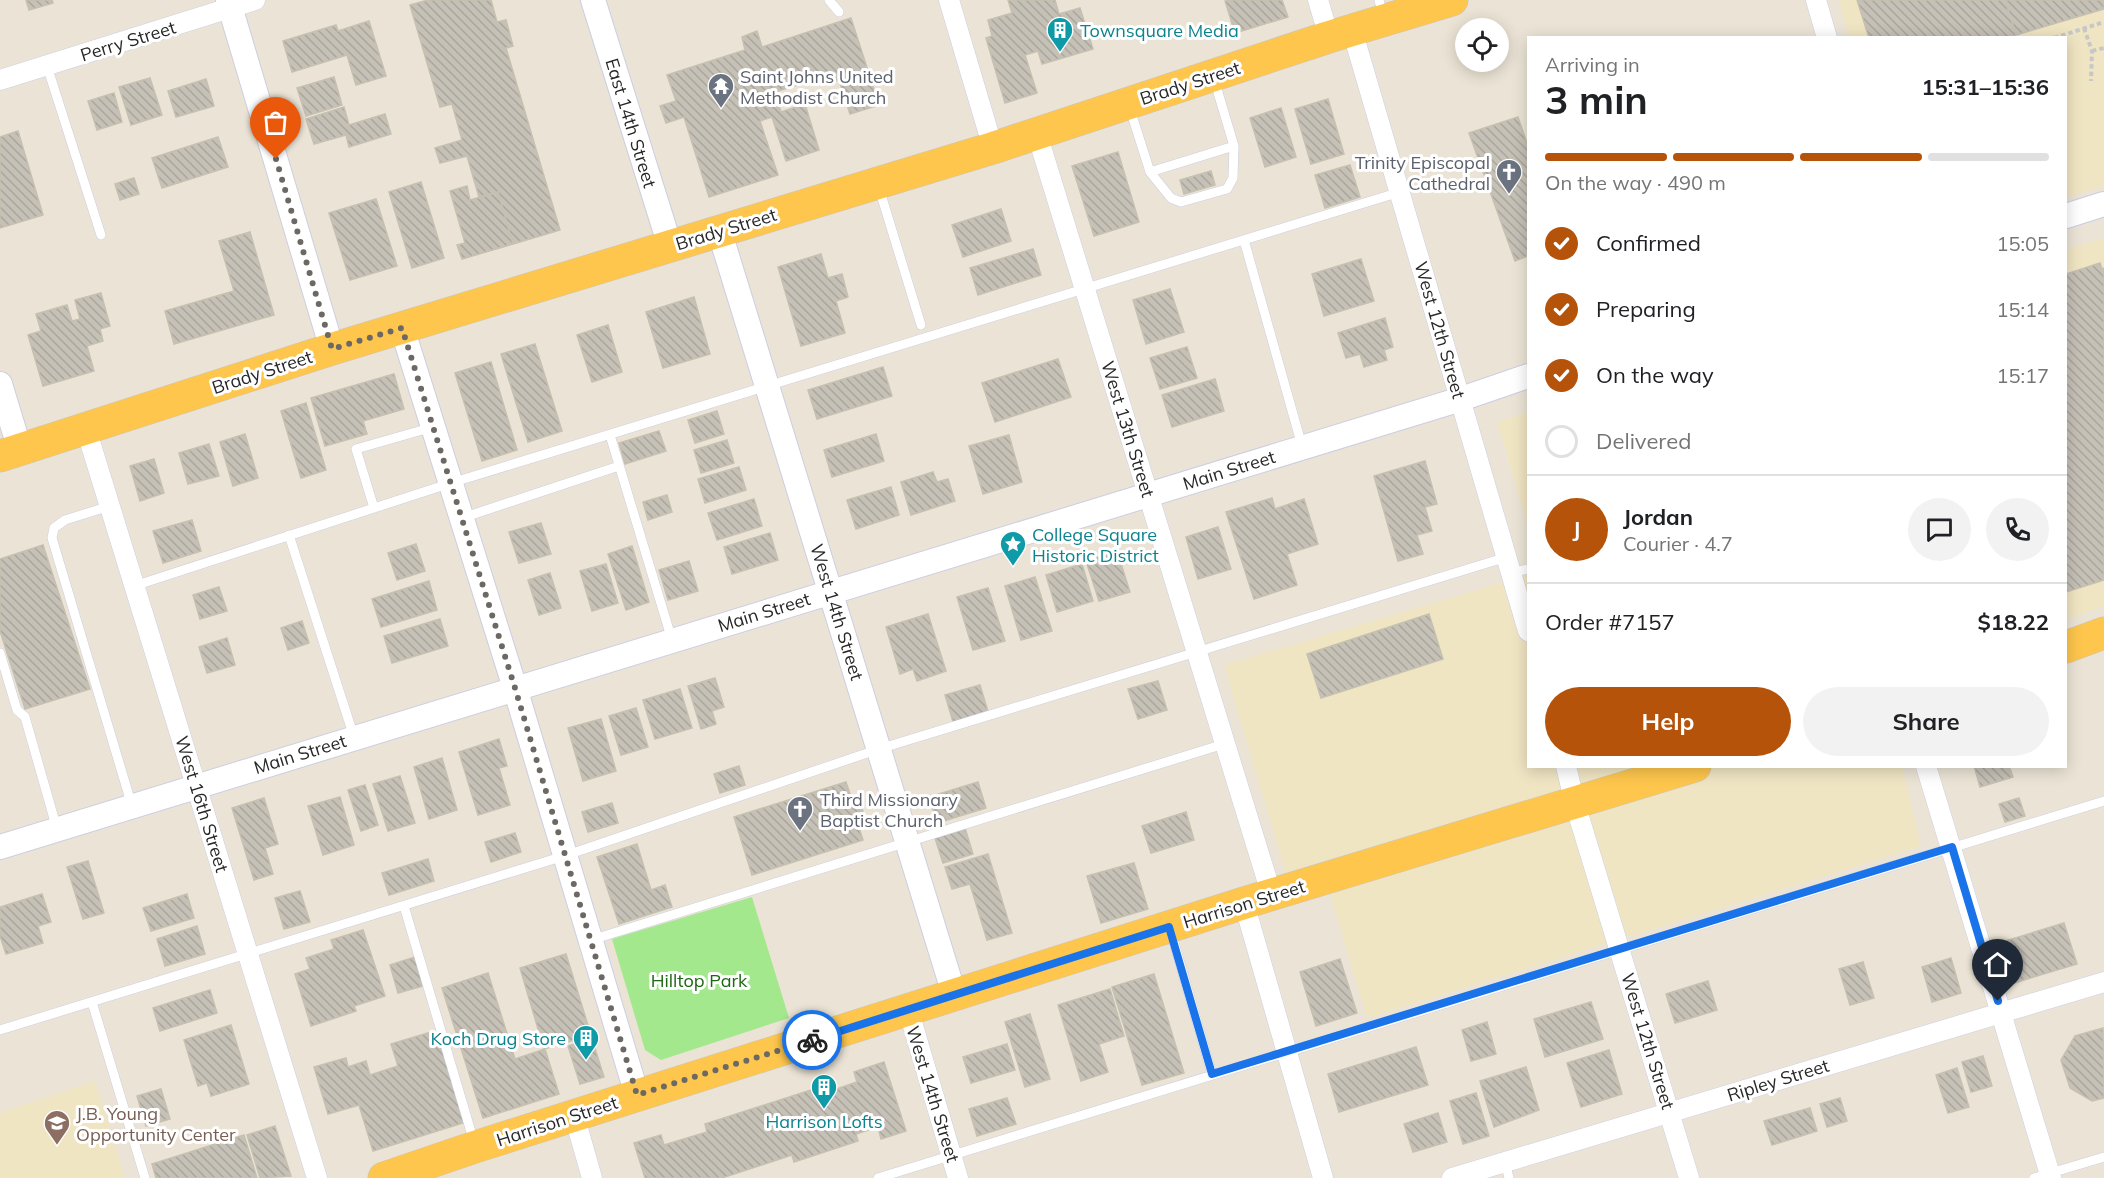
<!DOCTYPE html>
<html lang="en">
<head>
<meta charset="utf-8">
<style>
	:root { --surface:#fff; --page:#f2f2f2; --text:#202124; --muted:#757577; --line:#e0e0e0; --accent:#b45309 }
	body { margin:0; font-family:Mulish,sans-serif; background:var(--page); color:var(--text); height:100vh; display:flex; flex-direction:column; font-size:22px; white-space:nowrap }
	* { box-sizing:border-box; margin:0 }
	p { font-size:20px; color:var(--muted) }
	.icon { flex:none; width:33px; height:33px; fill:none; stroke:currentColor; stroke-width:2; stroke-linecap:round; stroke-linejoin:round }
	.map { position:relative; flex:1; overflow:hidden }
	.drawer { position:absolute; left:1527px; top:36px; width:540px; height:732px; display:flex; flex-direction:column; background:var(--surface); border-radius:0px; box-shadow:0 3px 15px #0003 }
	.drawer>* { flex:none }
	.buttons { position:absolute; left:1455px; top:18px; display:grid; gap:12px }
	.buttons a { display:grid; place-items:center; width:54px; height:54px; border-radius:50%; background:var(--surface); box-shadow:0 3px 15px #0003; font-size:30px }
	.pin { position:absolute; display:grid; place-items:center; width:51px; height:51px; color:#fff; margin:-62px -26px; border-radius:50% 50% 50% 0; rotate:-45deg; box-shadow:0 0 6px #0007 }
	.pin .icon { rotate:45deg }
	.courier { position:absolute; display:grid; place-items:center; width:60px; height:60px; margin:-30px; border:4px solid #1a73e8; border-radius:50%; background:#fff; color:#222; box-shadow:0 2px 8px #0007 }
	.headline em { font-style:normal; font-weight:700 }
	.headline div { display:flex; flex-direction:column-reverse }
	.headline { display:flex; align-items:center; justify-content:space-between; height:102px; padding:0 18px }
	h1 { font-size:39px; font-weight:700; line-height:45px }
	.bar { display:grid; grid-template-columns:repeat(4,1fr); gap:9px 6px; align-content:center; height:72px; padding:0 18px }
	.bar i { height:8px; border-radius:4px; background:var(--line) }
	.bar .active { background:var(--accent) }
	.bar p { grid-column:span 4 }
	.line { display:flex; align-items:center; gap:15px; padding:0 18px; border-top:2px solid var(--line) }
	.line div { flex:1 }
	.round { display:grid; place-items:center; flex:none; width:63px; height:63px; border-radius:32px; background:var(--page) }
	ol { padding:0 18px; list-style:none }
	li { display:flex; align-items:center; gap:18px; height:66px }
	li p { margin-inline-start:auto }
	li .icon { padding:6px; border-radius:50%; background:var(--accent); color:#fff; stroke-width:4 }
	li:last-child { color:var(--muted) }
	li i { width:33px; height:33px; border:3px solid var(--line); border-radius:50% }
	.cta { display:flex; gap:12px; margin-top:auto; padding:12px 18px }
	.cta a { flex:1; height:69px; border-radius:36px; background:var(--accent); color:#fff; font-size:24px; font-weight:700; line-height:69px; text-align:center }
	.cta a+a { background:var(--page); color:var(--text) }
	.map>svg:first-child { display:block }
	.education { fill:#f0e5c3 }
	.green { fill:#a4e88d }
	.building { fill:url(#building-back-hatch); stroke:#c6c0b0; stroke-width:1.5 }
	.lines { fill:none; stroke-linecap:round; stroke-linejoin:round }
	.service-casing { stroke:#cccee2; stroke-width:10 }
	.minor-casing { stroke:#cccee2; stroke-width:21 }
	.tertiary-casing { stroke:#cccee2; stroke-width:26 }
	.trunk-casing { stroke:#c7c7c7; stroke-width:33 }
	.path { stroke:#c7c7c7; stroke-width:4; stroke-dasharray:4.5 3; stroke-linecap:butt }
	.service { stroke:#fff; stroke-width:9 }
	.minor { stroke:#fff; stroke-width:20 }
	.tertiary { stroke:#fff; stroke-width:24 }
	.trunk { stroke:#fec64c; stroke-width:32 }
	.done { stroke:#6c6964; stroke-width:6; stroke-dasharray:0 10.8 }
	.route { stroke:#1a73e8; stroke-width:8 }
	.labels { text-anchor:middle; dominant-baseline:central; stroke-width:6; stroke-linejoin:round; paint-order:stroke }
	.culture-label { font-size:18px; fill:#0d838f; stroke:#fff; text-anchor:start }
	.street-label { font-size:18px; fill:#272727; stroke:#fff }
	.worship-label { font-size:18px; fill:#5b616d; stroke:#fff; text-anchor:start }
	.park-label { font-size:18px; fill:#1d6812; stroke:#fff }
	.education-label { font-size:18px; fill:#785e54; stroke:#fff; text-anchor:start }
</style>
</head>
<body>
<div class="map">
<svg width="2104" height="1178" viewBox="0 0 2104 1178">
	<defs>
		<pattern id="building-back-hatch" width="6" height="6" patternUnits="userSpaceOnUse" patternTransform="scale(1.5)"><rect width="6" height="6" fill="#c6c1b7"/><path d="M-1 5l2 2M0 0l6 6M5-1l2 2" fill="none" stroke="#aaa69d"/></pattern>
	</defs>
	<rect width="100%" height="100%" fill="#ebe4d6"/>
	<path class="education" d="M1839,0H2104V186L2066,197V38L1849,37Z
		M2104,238V606L2066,620V250Z
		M1528,412V526L1497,422Z
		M1528,575V766L1902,767L1921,846L1367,1018L1323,871L1288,881L1224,665Z
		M95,1081L125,1178H0V1113Z"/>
	<path class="green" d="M752,897L789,1018L661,1060L645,1050L612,939Z"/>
	<path class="building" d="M26,0H52L53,3L29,10Z
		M428,0H491L497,22L506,20L513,46L506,48L560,230L513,244L498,192L479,197L467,156L440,163L435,148L462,140L452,104L440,107L410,5Z
		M1008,0H1055L1059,14L1080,8L1093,49L1042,64L1038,51L1025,55L1037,93L1005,103L986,38L992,36L988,20L1012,13Z
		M1230,0H1282L1288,17L1235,33L1225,1Z
		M1857,0H2005L2016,35L2009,38H1869Z
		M2005,0H2104V9L2016,35Z
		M851,18L879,105L850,114L839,80L829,83L826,76L775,92L781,112L805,104L819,150L786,161L772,117L760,121L778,175L709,197L684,117L666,123L660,106L676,101L667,75L745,50L742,37L757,31L762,47Z
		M369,21L386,76L356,85L347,55L292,72L283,41L336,25L338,31Z
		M334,77L342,105L306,116L297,88Z
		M150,78L162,115L131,125L119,87Z
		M206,79L214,106L176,117L168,91Z
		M114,93L122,122L97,130L88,101Z
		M1328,99L1344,154L1311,164L1295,109Z
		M344,107L349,125L385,114L391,134L349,147L346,135L314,144L306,119Z
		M1281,108L1296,157L1265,167L1250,118Z
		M1518,117L1528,146V256L1515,261L1469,133Z
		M18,131L43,215L0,228V137Z
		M218,137L228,167L162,188L152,158Z
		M1118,152L1139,222L1094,236L1072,166Z
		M1350,165L1360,197L1325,208L1315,175Z
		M1211,171L1215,185L1184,194L1180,180Z
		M134,178L139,194L120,200L115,184Z
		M421,182L444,258L412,268L389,192Z
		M467,186L470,200L498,192L513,244L462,259L457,245L465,243L450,191Z
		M376,199L397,266L350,280L329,213Z
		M1001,209L1011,241L963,257L952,225Z
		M250,232L274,315L174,344L165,311L234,291L219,241Z
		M1033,249L1041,275L978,295L970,268Z
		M821,254L828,278L842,274L848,297L836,301L845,333L801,346L778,267Z
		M1361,259L1374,301L1324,316L1312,274Z
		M2100,263L2102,269L2104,268V580L2066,592V274Z
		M1170,289L1184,332L1146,344L1133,300Z
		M101,293L110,326L100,329L103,341L87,346L94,371L43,386L28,335L41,331L36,314L67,305L72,321L80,319L75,300Z
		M694,297L710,354L663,368L646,312Z
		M1385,318L1393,347L1384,350L1387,360L1364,367L1360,354L1346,358L1338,333Z
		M608,325L622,372L592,382L577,335Z
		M535,344L562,431L528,442L501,354Z
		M1187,347L1197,378L1160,389L1150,358Z
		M1058,359L1071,397L995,422L982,383Z
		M491,362L517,450L482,461L455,373Z
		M883,367L892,396L817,419L808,390Z
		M394,374L404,409L363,421L367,434L325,446L311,398Z
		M1215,379L1224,411L1172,427L1162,395Z
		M306,403L326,470L301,478L281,411Z
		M717,411L724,434L695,443L688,420Z
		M659,431L666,451L625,464L619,443Z
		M245,434L258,478L233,486L220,442Z
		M876,434L884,461L832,477L824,450Z
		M1009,435L1022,482L983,494L969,446Z
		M727,440L734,463L701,473L694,450Z
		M209,444L219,476L188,484L179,453Z
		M154,459L164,493L140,501L130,466Z
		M1425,461L1437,504L1425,507L1432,531L1417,535L1423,554L1398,561L1374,476Z
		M739,467L746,490L705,503L698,479Z
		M933,472L937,482L948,479L955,501L911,515L901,482Z
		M891,487L899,515L856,529L847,500Z
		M667,495L672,512L648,520L643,502Z
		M1272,498L1275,509L1304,499L1318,544L1287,554L1297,585L1254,599L1226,512Z
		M754,499L762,526L717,540L708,513Z
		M192,520L201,551L163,563L153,531Z
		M541,523L551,554L519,563L509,532Z
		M1218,527L1231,569L1198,579L1186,537Z
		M770,533L778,560L732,574L724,547Z
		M416,544L425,571L397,580L388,553Z
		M43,545L90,689L25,709L0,631V559Z
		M632,546L649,602L626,610L608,554Z
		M1117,551L1130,592L1099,601L1086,561Z
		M689,561L698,591L668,600L659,570Z
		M606,564L618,603L592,611L580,571Z
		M1082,564L1093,601L1057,612L1046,575Z
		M550,573L561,608L539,615L528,580Z
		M1035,577L1052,631L1021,640L1005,586Z
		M429,581L437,610L381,627L372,599Z
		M219,587L227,611L200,619L193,595Z
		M988,588L1005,641L973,650L957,597Z
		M928,614L946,671L917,681L913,669L900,674L886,627Z
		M1429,614L1443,659L1321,698L1307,654Z
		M440,619L448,646L392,663L384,636Z
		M302,621L309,643L288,650L281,628Z
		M227,638L235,665L207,673L199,647Z
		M715,678L724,707L712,711L716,724L701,729L688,686Z
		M1158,681L1167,710L1138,719L1128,689Z
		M980,685L989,715L954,725L945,695Z
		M680,689L692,728L655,739L643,700Z
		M636,708L648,747L621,755L609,716Z
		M601,719L616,771L583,781L568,728Z
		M499,739L507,766L499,768L510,805L478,815L459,752Z
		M442,758L457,810L429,819L414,767Z
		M739,766L745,785L720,793L714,774Z
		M1974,766H2009L2013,777L1980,787Z
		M400,776L415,823L388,831L373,784Z
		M846,782L851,797L858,795L866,822L858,825L863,840L752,875L734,817Z
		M978,782L986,808L937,823L929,797Z
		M365,785L378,825L361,831L348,790Z
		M340,797L354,845L323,855L308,806Z
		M264,798L278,844L265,848L273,874L254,880L232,808Z
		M2019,798L2025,816L2005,822L1999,804Z
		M612,803L618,823L588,832L582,812Z
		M1186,812L1194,840L1151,853L1142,826Z
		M965,828L973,854L943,863L935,838Z
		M515,833L521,852L491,862L485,842Z
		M637,844L651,890L665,885L672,907L619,924L597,857Z
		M988,854L1012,933L987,940L970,884L952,889L945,867Z
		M428,859L434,881L389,895L382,873Z
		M88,861L104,913L83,919L67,867Z
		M1134,863L1148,909L1101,923L1087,876Z
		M300,891L310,922L284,929L275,898Z
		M42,894L51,922L38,926L43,943L6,954L0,936V907Z
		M187,894L194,918L151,931L143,908Z
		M2064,923L2077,964L2014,983L2002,942Z
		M197,926L205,954L165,966L157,939Z
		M363,930L385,996L354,1006L356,1011L311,1026L295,974L310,969L306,958L334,949L331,940Z
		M566,954L591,1035L544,1049L520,968Z
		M415,957L423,986L398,993L390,965Z
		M1951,958L1961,993L1932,1002L1922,967Z
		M1340,959L1357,1013L1316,1026L1300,972Z
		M1863,962L1874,998L1850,1005L1839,969Z
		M488,973L515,1059L545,1049L559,1094L483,1118L442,988Z
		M1154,974L1184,1073L1142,1085L1112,987Z
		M1708,981L1717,1010L1675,1023L1666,994Z
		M1110,989L1124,1036L1099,1044L1108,1072L1081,1081L1058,1005Z
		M210,990L217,1013L160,1031L153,1008Z
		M1591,1002L1603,1039L1545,1057L1534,1019Z
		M1030,1014L1050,1079L1025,1087L1005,1022Z
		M1487,1022L1496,1054L1471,1061L1462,1030Z
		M231,1025L249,1084L211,1096L207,1083L198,1086L184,1040Z
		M2103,1028L2104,1098L2092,1101L2070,1088L2061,1060L2075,1036Z
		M438,1030L466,1122L373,1151L359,1105L328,1114L314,1067L346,1058L348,1067L366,1061L370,1075L398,1066L391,1044Z
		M592,1039L604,1077L580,1084L568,1046Z
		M1007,1044L1015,1070L971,1083L963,1057Z
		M1416,1047L1428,1085L1339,1112L1328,1074Z
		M1609,1050L1622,1094L1581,1107L1567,1063Z
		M1983,1056L1992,1086L1971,1092L1962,1062Z
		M884,1062L906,1131L881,1139L878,1127L856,1134L858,1141L794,1162L792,1155L722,1178H645L634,1143L661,1135L664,1145L707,1132L705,1124L814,1089L816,1096L857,1082L854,1072Z
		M1526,1067L1539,1110L1494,1127L1480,1081Z
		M1957,1068L1969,1107L1948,1113L1936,1075Z
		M161,1089L170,1119L146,1126L137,1096Z
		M1476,1093L1489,1136L1463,1144L1450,1101Z
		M1007,1098L1016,1124L977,1136L969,1109Z
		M1840,1098L1847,1121L1827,1127L1820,1104Z
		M1810,1108L1817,1131L1772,1145L1764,1121Z
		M1438,1113L1447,1142L1413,1152L1404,1124Z
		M275,1126L291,1176L260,1178L247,1135Z
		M244,1135L257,1178H156L152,1164Z"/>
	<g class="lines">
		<g class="service-casing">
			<path id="service" d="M829,0L839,12
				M1379,0L1383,15
				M47,66L101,235
				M1130,109L1150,172L1234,146L1214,79
				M1150,172L1171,198L1181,202L1227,189L1233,178L1234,146
				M879,188L921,325
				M1244,240L1302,446
				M610,435L672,640
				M110,506L65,520L54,528L52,538L132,806
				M374,508L356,449L433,427
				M462,518L619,466
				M289,535L354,737
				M1511,573L1528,569
				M134,586L451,483L1400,192
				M0,653L17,710L25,717L57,829
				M404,906L474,1142
				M1171,932L1212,1074
				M591,940L1224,744
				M92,1002L145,1178
				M0,1030L564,856L879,749L1507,557
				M1505,1162L1509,1178
				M878,1178L2104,801
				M2034,1178L2104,1157"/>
		</g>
		<g class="minor-casing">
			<path id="minor" d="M949,0L993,148
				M1318,0L1329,37
				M1816,0L1827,38
				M1352,30L1528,631
				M0,80L255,0
				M1037,134L1272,896
				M86,429L317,1178
				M1566,766L1575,804L1689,1178
				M1926,766L2051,1178
				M1244,903L1323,1178
				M908,1009L958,1178
				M574,1115L592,1178
				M1452,1178L2104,982"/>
		</g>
		<g class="tertiary-casing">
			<path id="tertiary" d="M228,0L332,349
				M593,0L670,246
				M2066,216L2104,204
				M719,230L954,994
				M402,328L515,688L637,1095
				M0,384L20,450
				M0,847L1461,399L1528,376"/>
		</g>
		<g class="trunk-casing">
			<path id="trunk" d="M0,456L332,349L993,148L1329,37L1452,0
				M2066,647L2104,633
				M384,1178L475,1147L1244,903L1695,766"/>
		</g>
		<path class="path" d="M2084,28L2092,51L2091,81
			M2054,38L2104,22
			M2092,51L2104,48"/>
		<use href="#service" class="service"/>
		<use href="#minor" class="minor"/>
		<use href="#tertiary" class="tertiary"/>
		<use href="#trunk" class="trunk"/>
	</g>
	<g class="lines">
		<path class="done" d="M276,159L332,349L402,328L515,688L637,1095L812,1040"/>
		<path class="route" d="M812,1040L1169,927L1212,1074L1952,847L1998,1001"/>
	</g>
	<defs>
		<g id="building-pin" transform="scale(1.35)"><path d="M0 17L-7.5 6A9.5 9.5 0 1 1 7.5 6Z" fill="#0f9aa8" stroke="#fff"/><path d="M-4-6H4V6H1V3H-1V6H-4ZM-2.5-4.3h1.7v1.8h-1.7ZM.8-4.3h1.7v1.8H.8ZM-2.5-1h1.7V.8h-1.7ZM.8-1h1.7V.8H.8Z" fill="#fff"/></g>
		<g id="temple-pin" transform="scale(1.35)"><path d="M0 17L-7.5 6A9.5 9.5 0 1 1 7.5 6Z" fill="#6b7280" stroke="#fff"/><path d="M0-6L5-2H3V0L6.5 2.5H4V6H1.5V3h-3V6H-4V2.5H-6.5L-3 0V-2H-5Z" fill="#fff"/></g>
		<g id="church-pin" transform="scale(1.35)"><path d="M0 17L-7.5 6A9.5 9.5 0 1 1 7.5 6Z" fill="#6b7280" stroke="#fff"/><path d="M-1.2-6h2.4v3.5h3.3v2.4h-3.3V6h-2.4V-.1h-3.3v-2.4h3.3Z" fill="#fff"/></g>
		<g id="sight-pin" transform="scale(1.35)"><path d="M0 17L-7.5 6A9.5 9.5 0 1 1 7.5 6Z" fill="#0f9aa8" stroke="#fff"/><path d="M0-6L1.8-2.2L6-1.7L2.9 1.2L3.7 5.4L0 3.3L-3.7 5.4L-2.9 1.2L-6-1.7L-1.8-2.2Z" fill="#fff"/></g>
		<g id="school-pin" transform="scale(1.35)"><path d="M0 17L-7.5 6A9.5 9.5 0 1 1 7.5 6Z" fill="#8d6e63" stroke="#fff"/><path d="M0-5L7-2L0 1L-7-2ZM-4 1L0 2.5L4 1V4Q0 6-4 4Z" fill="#fff"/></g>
	</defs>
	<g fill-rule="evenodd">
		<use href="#building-pin" x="1060" y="30"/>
		<use href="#temple-pin" x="721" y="86"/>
		<use href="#church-pin" x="1509" y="172"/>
		<use href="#sight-pin" x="1013" y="544"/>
		<use href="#church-pin" x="800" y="809"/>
		<use href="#building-pin" x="586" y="1038"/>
		<use href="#building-pin" x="824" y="1087"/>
		<use href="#school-pin" x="57" y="1123"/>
	</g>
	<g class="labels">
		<g class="culture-label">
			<text x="1080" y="30">Townsquare Media</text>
			<text x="1032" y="534">College Square<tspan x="1032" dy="21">Historic District</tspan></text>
			<text x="566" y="1038" text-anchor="end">Koch Drug Store</text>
			<text x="824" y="1121" text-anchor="middle">Harrison Lofts</text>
		</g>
		<g class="street-label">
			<text transform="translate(128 41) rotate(-17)">Perry Street</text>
			<text transform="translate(1190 83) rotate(-18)">Brady Street</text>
			<text transform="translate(631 123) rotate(73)">East 14th Street</text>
			<text transform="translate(726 229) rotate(-17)">Brady Street</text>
			<text transform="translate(1440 330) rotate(74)">West 12th Street</text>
			<text transform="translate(262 372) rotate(-18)">Brady Street</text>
			<text transform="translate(1128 429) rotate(73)">West 13th Street</text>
			<text transform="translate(1229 470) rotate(-17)">Main Street</text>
			<text transform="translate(764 612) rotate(-17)">Main Street</text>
			<text transform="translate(837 612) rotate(73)">West 14th Street</text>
			<text transform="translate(300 754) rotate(-17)">Main Street</text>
			<text transform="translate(202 804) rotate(73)">West 16th Street</text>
			<text transform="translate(1244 904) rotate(-17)">Harrison Street</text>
			<text transform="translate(1648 1041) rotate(73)">West 12th Street</text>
			<text transform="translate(1778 1080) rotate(-17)">Ripley Street</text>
			<text transform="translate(933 1094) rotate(73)">West 14th Street</text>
			<text transform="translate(557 1121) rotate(-18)">Harrison Street</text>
		</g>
		<g class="worship-label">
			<text x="740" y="76">Saint Johns United<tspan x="740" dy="21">Methodist Church</tspan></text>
			<text x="1490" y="162" text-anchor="end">Trinity Episcopal<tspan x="1490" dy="21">Cathedral</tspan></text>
			<text x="820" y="799">Third Missionary<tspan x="820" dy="21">Baptist Church</tspan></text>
		</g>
		<g class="park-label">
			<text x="699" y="980">Hilltop Park</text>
		</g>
		<g class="education-label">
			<text x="76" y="1113">J.B. Young<tspan x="76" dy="21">Opportunity Center</tspan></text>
		</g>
	</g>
</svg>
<div class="buttons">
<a><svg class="icon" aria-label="locate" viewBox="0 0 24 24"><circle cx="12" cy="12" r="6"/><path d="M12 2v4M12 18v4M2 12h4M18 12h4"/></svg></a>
</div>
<div class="pin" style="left:276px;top:159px;background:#ea580c"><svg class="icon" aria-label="bag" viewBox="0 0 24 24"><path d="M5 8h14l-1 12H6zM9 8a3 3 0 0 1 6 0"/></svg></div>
<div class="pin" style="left:1998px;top:1001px;background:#1f2937"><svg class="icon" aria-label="home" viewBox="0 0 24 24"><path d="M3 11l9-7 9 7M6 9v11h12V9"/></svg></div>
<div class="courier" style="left:812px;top:1040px"><svg class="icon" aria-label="bike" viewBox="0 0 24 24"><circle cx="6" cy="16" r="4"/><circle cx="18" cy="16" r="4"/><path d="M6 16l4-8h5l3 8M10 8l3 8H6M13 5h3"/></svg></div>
<section class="drawer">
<div class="headline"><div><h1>3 min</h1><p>Arriving in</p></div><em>15:31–15:36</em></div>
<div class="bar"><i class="active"></i><i class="active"></i><i class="active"></i><i></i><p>On the way · 490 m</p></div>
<ol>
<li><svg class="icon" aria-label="check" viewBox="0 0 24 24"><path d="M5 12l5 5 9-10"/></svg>Confirmed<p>15:05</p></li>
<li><svg class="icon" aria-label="check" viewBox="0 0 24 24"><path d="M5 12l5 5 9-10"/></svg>Preparing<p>15:14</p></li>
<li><svg class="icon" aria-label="check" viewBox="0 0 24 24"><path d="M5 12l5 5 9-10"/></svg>On the way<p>15:17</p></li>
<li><i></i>Delivered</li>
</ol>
<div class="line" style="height:108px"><b class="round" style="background:var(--accent);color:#fff">J</b><div><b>Jordan</b><p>Courier · 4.7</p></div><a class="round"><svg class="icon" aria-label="chat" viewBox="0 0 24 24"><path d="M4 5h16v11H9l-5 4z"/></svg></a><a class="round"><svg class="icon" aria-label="phone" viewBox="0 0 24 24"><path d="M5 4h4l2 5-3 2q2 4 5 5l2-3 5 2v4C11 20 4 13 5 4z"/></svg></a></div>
<div class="line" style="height:78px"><div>Order #7157</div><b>$18.22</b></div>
<div class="cta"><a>Help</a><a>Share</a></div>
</section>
</div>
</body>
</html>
